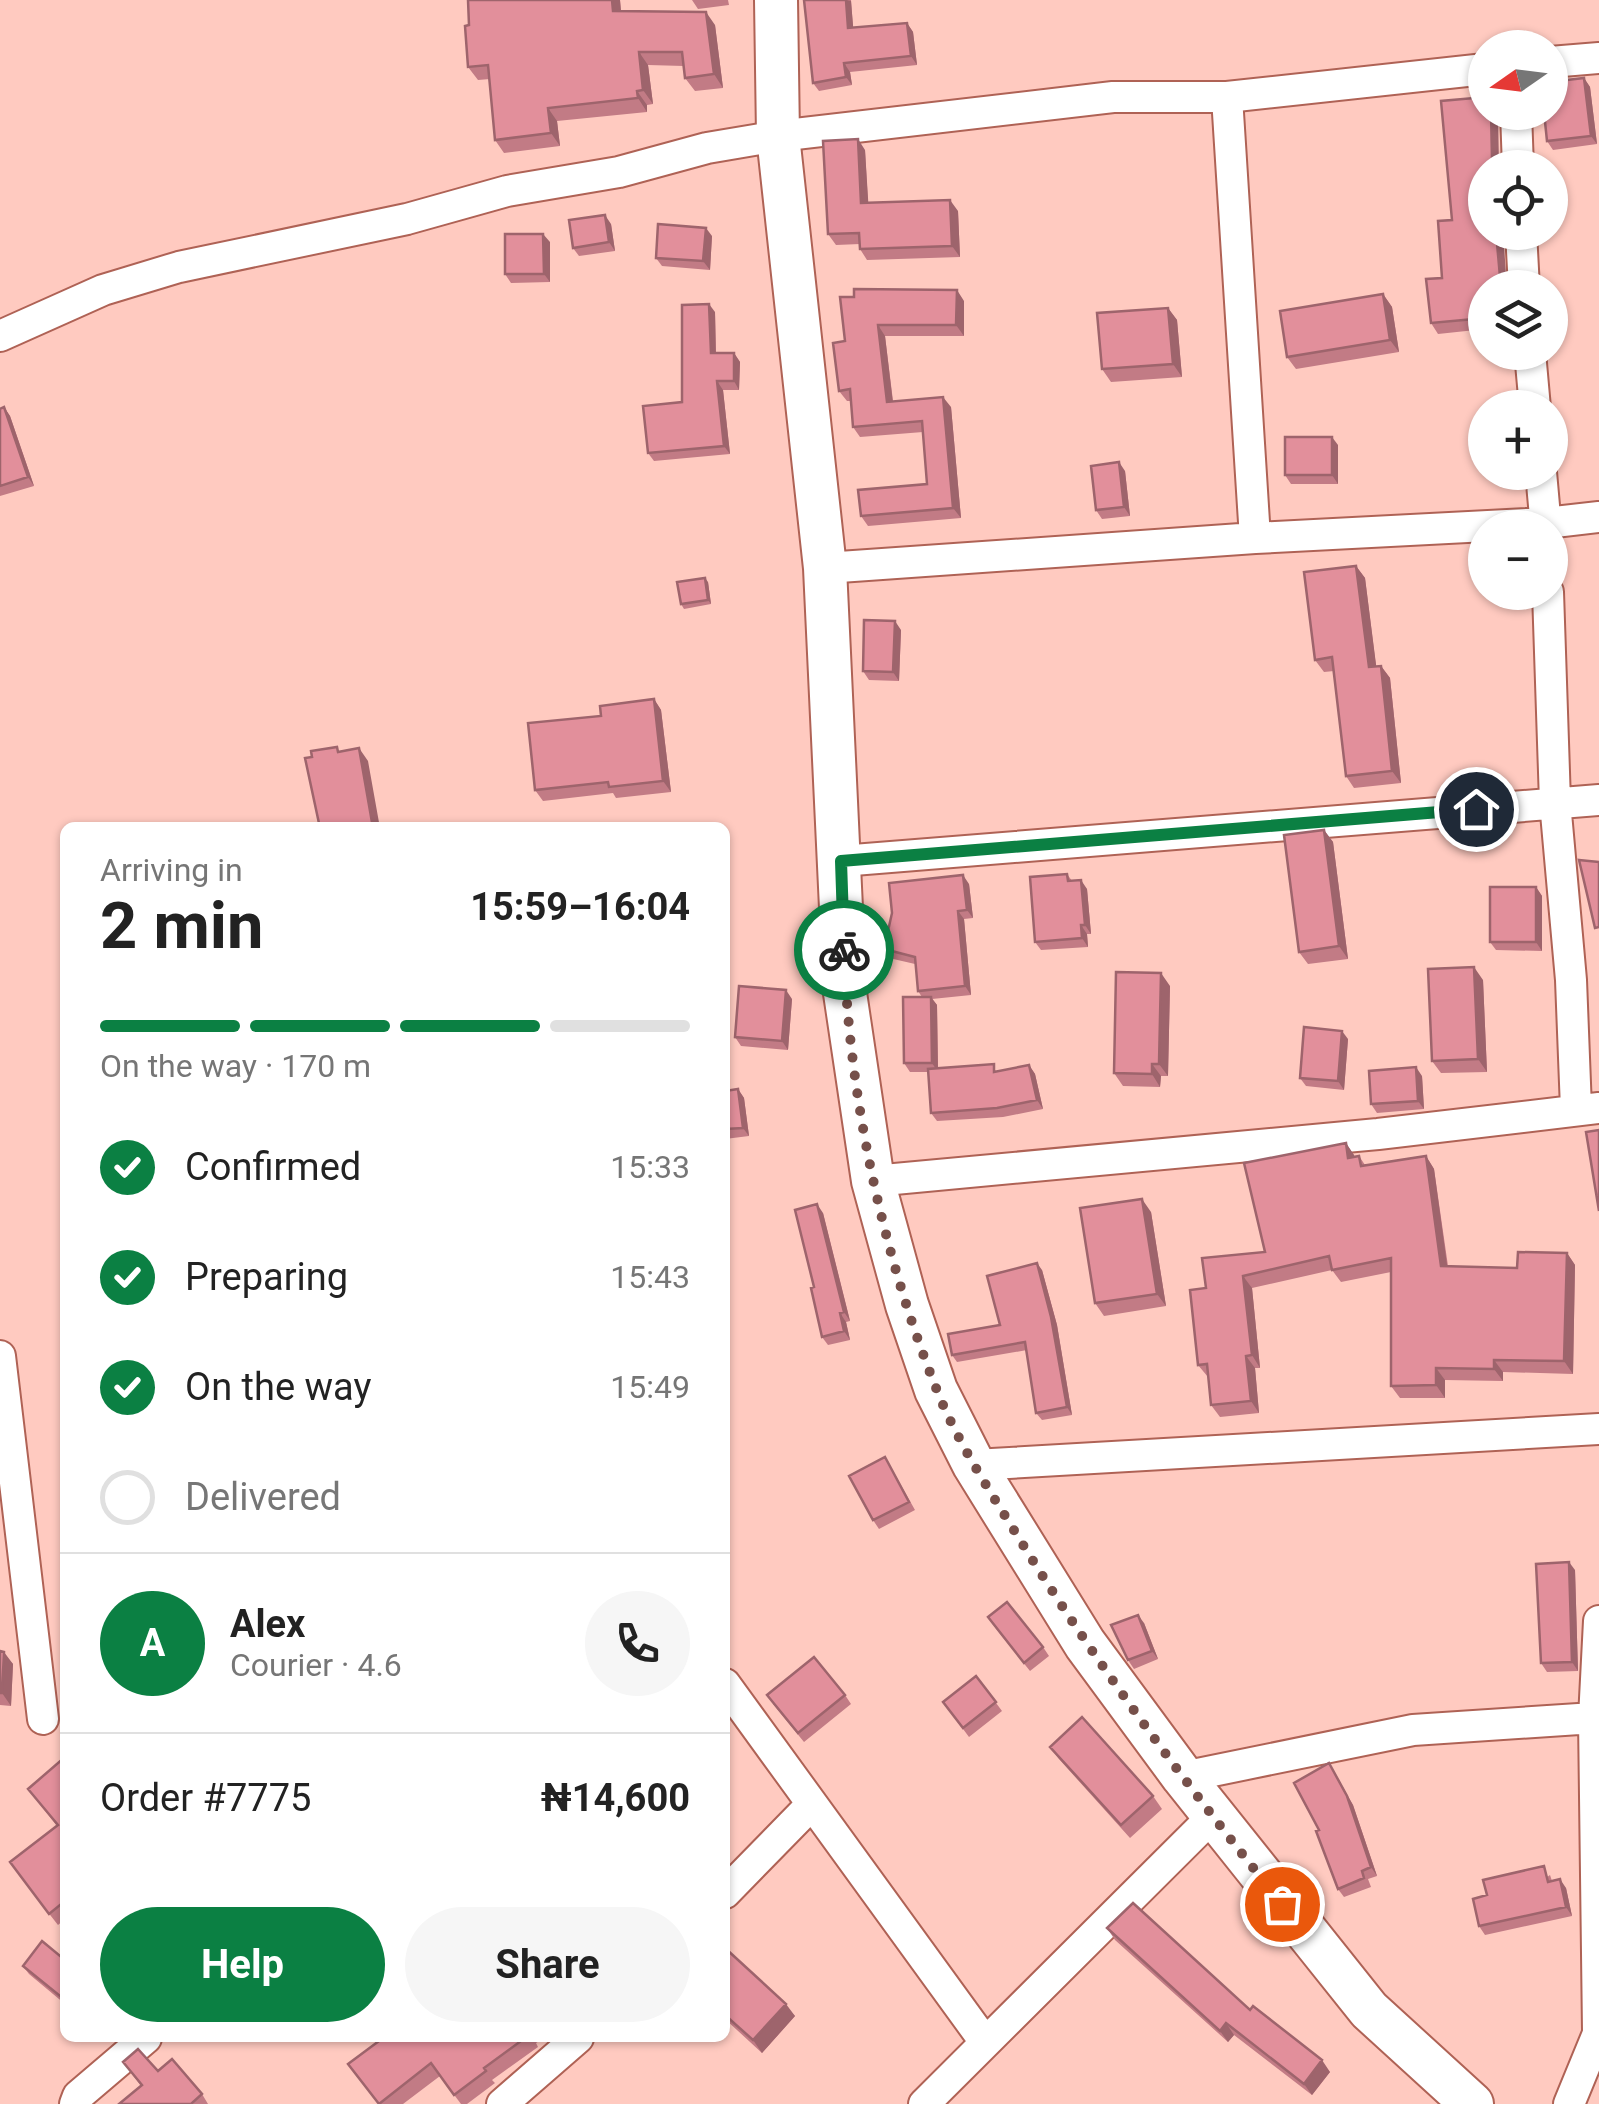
<!DOCTYPE html>
<html lang="en">
<head>
<meta charset="utf-8">
<style>
	:root { --surface:#fff; --page:#f6f6f6; --text:#222; --muted:#767676; --line:#e0e0e0; --accent:#0b8043 }
	body { margin:0; font-family:Roboto,sans-serif; background:var(--page); color:var(--text); height:100vh; display:flex; flex-direction:column; font-size:38px; white-space:nowrap }
	* { box-sizing:border-box; margin:0 }
	p { font-size:32px; color:var(--muted) }
	.icon { flex:none; width:55px; height:55px; fill:none; stroke:currentColor; stroke-width:2; stroke-linecap:round; stroke-linejoin:round }
	.map { position:relative; flex:1; overflow:hidden }
	.sheet { position:absolute; left:60px; top:822px; width:670px; height:1220px; display:flex; flex-direction:column; background:var(--surface); border-radius:15px; box-shadow:0 2px 8px #0004 }
	.sheet>* { flex:none }
	.needle { width:65px; rotate:256deg }
	.tools { position:absolute; left:1468px; top:30px; display:grid; gap:20px }
	.tools a { display:grid; place-items:center; width:100px; height:100px; border-radius:50%; background:var(--surface); box-shadow:0 2px 8px #0004; font-size:50px }
	.pin { position:absolute; display:grid; place-items:center; width:85px; height:85px; color:#fff; margin:-42px; border:5px solid #fff; border-radius:50%; box-shadow:0 2px 10px #0007 }
	.courier { position:absolute; display:grid; place-items:center; width:100px; height:100px; margin:-50px; border:8px solid #0b8043; border-radius:50%; background:#fff; color:#222; box-shadow:0 2px 12px #0007 }
	.summary em { font-style:normal; font-weight:700 }
	.summary div { display:flex; flex-direction:column-reverse }
	.summary { display:flex; align-items:center; justify-content:space-between; height:170px; padding:0 40px }
	h1 { font-size:65px; font-weight:700; line-height:75px }
	.bar { display:grid; grid-template-columns:repeat(4,1fr); gap:15px 10px; align-content:center; height:120px; padding:0 40px }
	.bar i { height:12px; border-radius:8px; background:var(--line) }
	.bar .active { background:var(--accent) }
	.bar p { grid-column:span 4 }
	.line { display:flex; align-items:center; gap:25px; padding:0 40px; border-top:2px solid var(--line) }
	.line div { flex:1 }
	.round { display:grid; place-items:center; flex:none; width:105px; height:105px; border-radius:52px; background:var(--page) }
	ol { padding:0 40px; list-style:none }
	li { display:flex; align-items:center; gap:30px; height:110px }
	li p { margin-inline-start:auto }
	li .icon { padding:10px; border-radius:50%; background:var(--accent); color:#fff; stroke-width:4 }
	li:last-child { color:var(--muted) }
	li i { width:55px; height:55px; border:5px solid var(--line); border-radius:50% }
	.primary-button { display:flex; gap:20px; margin-top:auto; padding:20px 40px }
	.primary-button a { flex:1; height:115px; border-radius:60px; background:var(--accent); color:#fff; font-size:40px; font-weight:700; line-height:115px; text-align:center }
	.primary-button a+a { background:var(--page); color:var(--text) }
	.map>svg:first-child { display:block }
	.lines { fill:none; stroke-linecap:round; stroke-linejoin:round }
	.street-casing { stroke:#af6255; stroke-width:34 }
	.secondary-casing { stroke:#af6255; stroke-width:46 }
	.street { stroke:#fff; stroke-width:30 }
	.secondary { stroke:#fff; stroke-width:42 }
	.wall { fill:#c27b85 }
	.shaded-wall { fill:#9e646c }
	.building { fill:#e28f9b; stroke:#9e646c; stroke-width:2.5 }
	.done { stroke:#76504a; stroke-width:10; stroke-dasharray:0 18 }
	.route { stroke:#0b8043; stroke-width:12 }
</style>
</head>
<body>
<div class="map">
<svg width="1599" height="2104" viewBox="0 0 1599 2104">
	<rect width="100%" height="100%" fill="#ffcac0"/>
	<g class="lines">
		<g class="street-casing">
			<path id="street" d="M1550,62L1599,58
				M1227,97L1255,538
				M1516,112L1518,168
				M1521,232L1524,288
				M0,336L103,290L179,267L407,219L507,191L619,172L707,148L778,136L1113,97H1227L1485,69
				M1530,352L1535,408
				M1541,472L1546,528
				M825,568L1255,538L1546,523L1599,517
				M1548,592L1555,802L1571,980L1576,1109
				M841,861L1599,800
				M873,1181L1378,1134L1599,1108
				M0,1356L43,1719
				M974,1465L1599,1429
				M1599,1621L1594,1718H1599
				M725,1684L985,2042
				M1183,1777L1413,1730L1594,1718L1598,2031
				M725,1893L812,1804
				M75,2104L78,2096L146,2038
				M502,2104L578,2038
				M924,2104L1213,1816
				M1569,2104L1599,2031"/>
		</g>
		<g class="secondary-casing">
			<path id="secondary" d="M776,0L778,136L825,568L845,993L873,1181L907,1305L936,1390L974,1465L1085,1644L1183,1777L1369,2010L1472,2104"/>
		</g>
		<use href="#street" class="street"/>
		<use href="#secondary" class="secondary"/>
	</g>
	<path class="wall" d="M620,0L621,11L715,25L723,88L695,91L685,78L684,66L648,65L653,104L647,105V112L557,121L560,146L504,153L495,140L490,79L478,80L468,67Z
		M692,0H728L729,5L698,9Z
		M804,0H851L853,28L907,23L913,32L917,65L850,72L852,85L819,91L813,83Z
		M1584,78L1590,87L1597,144L1553,150L1547,141Z
		M865,150L868,203L958,211L960,257L867,260L860,249V244L836,245L828,234Z
		M611,224L615,251L579,256L573,248Z
		M712,236L710,270L662,266L656,258Z
		M550,242V282L511,283L505,274Z
		M1442,278L1485,288V329L1438,334L1431,323Z
		M1383,294L1392,307L1399,352L1296,369L1287,357Z
		M854,297L964,301V336H885L893,401L951,407L961,518L868,526L861,516L927,484L923,432L860,437L853,427L851,401H847L839,391L845,341Z
		M1168,308L1177,320L1182,377L1111,382L1102,369Z
		M715,312L716,353H734L740,362L739,390H723L730,454L654,461L648,453L682,402Z
		M4,407L10,416L34,486L0,496V409Z
		M1338,445V484H1291L1285,475Z
		M1125,471L1130,516L1102,519L1096,510Z
		M1356,566L1365,578L1376,666H1381L1390,678L1401,783L1354,788L1346,776L1334,671L1324,672L1315,660Z
		M708,582L711,604L684,609L681,604Z
		M901,630L899,681L869,680L863,671Z
		M654,699L661,710L671,792L616,798L613,793L543,801L535,790L601,716Z
		M1324,830L1333,842L1348,959L1308,964L1299,952Z
		M1067,874L1072,881L1087,889L1091,934H1087L1088,947L1041,950L1035,942Z
		M969,884L973,918L964,919L971,995L932,999L937,1005L938,1068L999,1071L1029,1065L1035,1074L1043,1109L1003,1117L937,1121L931,1113L928,1072H910L904,1063L922,997L918,991L915,964L889,958L884,949Z
		M1536,887L1542,896V951L1496,950L1490,942Z
		M1483,980L1487,1072L1441,1073L1432,1061Z
		M1170,986L1168,1076H1161L1160,1087L1123,1086L1114,1073Z
		M792,999L788,1050L741,1046L735,1037Z
		M1348,1039L1344,1090L1306,1086L1300,1078Z
		M1422,1076L1424,1109L1377,1113L1371,1104Z
		M738,1089L744,1098L749,1136L725,1139V1091Z
		M1346,1143L1355,1157L1359,1156L1365,1165L1426,1156L1434,1169L1448,1266L1517,1268L1567,1253L1575,1265L1573,1374L1503,1372V1381L1445,1380V1398H1400L1391,1386V1272L1341,1282L1332,1270L1252,1288L1260,1368H1255L1259,1413L1220,1417L1211,1405L1208,1377L1198,1365L1206,1288L1265,1252Z
		M1151,1212L1166,1306L1104,1316L1095,1303Z
		M823,1213L850,1321L846,1322L850,1340L828,1345L822,1337L814,1287Z
		M1042,1270L1057,1325L1072,1415L1042,1420L1036,1413L1027,1350L957,1362L952,1355L1000,1325Z
		M885,1457L915,1510L879,1529L873,1520Z
		M1575,1570L1578,1671L1547,1672L1541,1663Z
		M1144,1623L1158,1659L1134,1669L1128,1660Z
		M994,1626L1043,1647L1049,1656L1030,1671Z
		M0,1651L13,1664L11,1706L0,1705Z
		M976,1676L1002,1711L969,1737L943,1702Z
		M845,1695L851,1704L804,1742L773,1704Z
		M1050,1747L1153,1796L1162,1809L1130,1838L1059,1759Z
		M65,1757V1919L58,1925L18,1874L57,1826L28,1789Z
		M1329,1763L1353,1805L1377,1876L1368,1879L1371,1887L1344,1897L1338,1889L1319,1830Z
		M1550,1875L1552,1881L1566,1888L1572,1916L1485,1935L1479,1926Z
		M1107,1928L1330,2072L1312,2095L1234,2035L1228,2042L1115,1940Z
		M725,1948L795,2016L762,2053L725,2019Z
		M65,1960V2004L29,1974L23,1966Z
		M383,2038H544L536,2043L538,2047L492,2080L495,2083L467,2104H461L440,2076L403,2104H378Z
		M123,2062L158,2071L202,2094L208,2104H119L141,2086Z"/>
	<path class="shaded-wall" d="M612,0H620L622,24L613,11Z
		M846,0L851,1L854,37L848,28Z
		M706,12L715,25L723,88L714,74Z
		M907,23L913,32L917,65L911,56Z
		M639,52L648,65L653,104L643,90Z
		M844,63L850,72L852,85L846,77Z
		M1584,78L1590,87L1597,144L1591,136Z
		M637,91L647,105V112L638,98Z
		M548,108L557,121L560,146L551,133Z
		M1491,112H1498L1499,168H1496L1492,158Z
		M858,139L865,150L869,214L861,203Z
		M950,200L958,211L960,257L952,246Z
		M605,215L611,224L615,251L609,242Z
		M706,228L712,236L710,270L703,261Z
		M1496,232H1503L1507,288H1501Z
		M543,234L550,242V282L544,274Z
		M957,290L964,301V336L956,325Z
		M1383,294L1392,307L1399,352L1390,340Z
		M709,304L715,312L716,362L711,353Z
		M1168,308L1177,320L1182,377L1173,364Z
		M878,325L885,336L894,412L887,402Z
		M734,353L740,362L739,390L734,381Z
		M717,381L723,390L730,454L724,446Z
		M943,397L951,407L961,518L953,508Z
		M4,407L10,416L34,486L28,477Z
		M1332,437L1338,445V484L1332,475Z
		M1119,462L1125,471L1130,516L1124,507Z
		M1356,566L1365,578L1378,680L1369,667Z
		M705,578L708,582L711,604L708,600Z
		M895,621L901,630L899,681L893,672Z
		M1381,666L1390,678L1401,783L1392,771Z
		M654,699L661,710L671,792L663,781Z
		M359,748L368,761L380,828H373Z
		M1324,830L1333,842L1348,959L1339,946Z
		M963,875L969,884L973,918L967,910Z
		M1081,880L1087,889L1091,934L1085,925Z
		M1536,887L1542,896V951L1536,942Z
		M958,911L964,919L971,995L965,986Z
		M1081,925L1087,934L1088,947L1082,938Z
		M1474,967L1483,980L1487,1072L1478,1059Z
		M1161,973L1170,986L1168,1076L1159,1064Z
		M786,990L792,999L788,1050L782,1041Z
		M931,997L937,1005L938,1072L932,1063Z
		M1342,1031L1348,1039L1344,1090L1338,1081Z
		M1152,1064L1161,1076L1160,1087L1152,1074Z
		M1029,1065L1035,1074L1043,1109L1037,1100Z
		M1416,1067L1422,1076L1424,1109L1418,1101Z
		M738,1089L744,1098L749,1136L743,1128Z
		M1346,1143L1354,1155L1357,1170L1348,1158Z
		M1426,1156L1434,1169L1449,1279L1441,1266Z
		M1142,1199L1151,1212L1166,1306L1157,1294Z
		M817,1204L823,1213L850,1321L844,1312Z
		M1567,1253L1575,1265L1573,1374L1564,1361Z
		M1037,1263L1042,1270L1057,1325L1072,1415L1067,1407Z
		M1243,1276L1252,1288L1260,1368L1252,1355Z
		M840,1313L846,1322L850,1340L844,1331Z
		M1246,1356L1255,1368L1259,1413L1251,1401Z
		M1494,1360L1503,1372V1381L1494,1369Z
		M1436,1368L1445,1380V1398L1436,1385Z
		M1569,1562L1575,1570L1578,1671L1572,1662Z
		M1138,1615L1144,1623L1158,1659L1152,1651Z
		M4,1652L13,1664L11,1706L2,1693Z
		M1329,1763L1353,1805L1377,1876L1371,1867Z
		M1560,1879L1566,1888L1572,1916L1566,1907Z
		M786,2004L795,2016L762,2053L753,2040Z
		M1226,2023L1234,2035L1228,2042L1220,2031Z
		M1322,2060L1330,2072L1312,2095L1304,2084Z"/>
	<path class="building" d="M468,0H612L613,11L706,12L714,74L685,78L682,52H639L643,90L637,91L638,98L548,108L551,133L495,140L488,65L468,67L465,26L469,25Z
		M804,0H846L848,28L907,23L911,56L844,63L846,77L813,83Z
		M1584,78L1591,136L1547,141L1544,112H1550V82Z
		M1485,97V112H1491L1492,158L1496,168H1485V232H1496L1501,288H1485V318L1431,323L1426,279L1442,278L1438,221L1452,220L1441,101Z
		M858,139L861,203L950,200L952,246L860,249L859,233L828,234L823,141Z
		M605,215L609,242L573,248L569,220Z
		M658,224L706,228L703,261L656,258Z
		M505,234H543L544,274H505Z
		M854,289L957,290L956,325H878L887,402L943,397L953,508L861,516L858,490L927,484L922,421L853,427L850,389L839,391L833,343L845,341L840,297H854Z
		M1383,294L1390,340L1287,357L1280,311Z
		M709,304L711,353H734V381H717L724,446L648,453L643,406L682,402V305Z
		M1168,308L1173,364L1102,369L1097,313Z
		M4,407L28,477L0,486V409Z
		M1285,437H1332V475H1285Z
		M1119,462L1124,507L1096,510L1091,466Z
		M1356,566L1369,667L1381,666L1392,771L1346,776L1332,657L1315,660L1304,572Z
		M705,578L708,600L681,604L677,582Z
		M864,620L895,621L893,672L863,671Z
		M654,699L663,781L609,787L608,782L535,790L528,723L601,716L600,706Z
		M337,747L338,752L359,748L373,828H320L305,758L312,757L311,751Z
		M1324,830L1339,946L1299,952L1284,835Z
		M1579,860L1599,862V927L1595,928Z
		M1067,874L1068,881L1081,880L1085,925H1081L1082,938L1035,942L1030,877Z
		M963,875L967,910L958,911L965,986L918,991L915,957L884,949L892,913L889,883Z
		M1490,887H1536V942H1490Z
		M1474,967L1478,1059L1432,1061L1428,969Z
		M1116,972L1161,973L1159,1064H1152V1074L1114,1073Z
		M739,986L786,990L782,1041L735,1037Z
		M903,997H931L932,1063H904Z
		M1304,1027L1342,1031L1338,1081L1300,1078Z
		M994,1064V1072L1029,1065L1037,1100L997,1108L931,1113L928,1069Z
		M1416,1067L1418,1101L1371,1104L1369,1071Z
		M738,1089L743,1128L725,1129V1091Z
		M1599,1130V1211L1586,1132Z
		M1346,1143L1348,1158L1359,1156L1361,1166L1426,1156L1441,1266L1517,1268L1518,1252L1567,1253L1564,1361L1494,1360V1369L1436,1368V1385L1391,1386V1258L1332,1270L1329,1256L1243,1276L1252,1355L1246,1356L1251,1401L1211,1405L1207,1364L1198,1365L1190,1290L1206,1288L1202,1258L1265,1252L1244,1163Z
		M1142,1199L1157,1294L1095,1303L1080,1208Z
		M817,1204L844,1312L840,1313L844,1331L822,1337L811,1288L814,1287L795,1210Z
		M1037,1263L1051,1317L1067,1407L1036,1413L1025,1342L952,1355L948,1334L1000,1325L987,1276Z
		M885,1457L909,1502L873,1520L849,1476Z
		M1569,1562L1572,1662L1541,1663L1536,1564Z
		M1007,1602L1043,1647L1024,1663L988,1617Z
		M1138,1615L1152,1651L1128,1660L1111,1625Z
		M0,1651L4,1652L2,1693H0Z
		M814,1657L845,1695L798,1733L767,1695Z
		M976,1676L996,1702L963,1728L943,1702Z
		M1082,1717L1153,1796L1121,1825L1050,1747Z
		M65,1757V1901L49,1914L10,1862L58,1825L28,1789Z
		M1329,1763L1347,1796L1371,1867L1362,1871L1364,1878L1338,1889L1316,1831L1319,1830L1294,1783Z
		M1544,1866L1548,1882L1560,1879L1566,1907L1479,1926L1473,1899L1487,1895L1483,1880Z
		M1133,1903L1250,2010L1253,2006L1322,2060L1304,2084L1226,2023L1220,2031L1107,1928Z
		M42,1941L65,1960V2000L23,1966Z
		M725,1948L786,2004L753,2040L725,2015Z
		M383,2038H525L484,2068L486,2071L454,2095L431,2063L379,2104L348,2064Z
		M138,2049L158,2071L172,2059L202,2094L192,2103L193,2104H119L142,2085L123,2062Z"/>
	<g class="lines">
		<path class="done" d="M844,950C849,1096 882,1252 936,1388C957,1442 990,1491 1020,1540C1099,1668 1188,1787 1282,1904"/>
		<path class="route" d="M844,950L841,861L1476,809"/>
	</g>
</svg>
<div class="tools">
<a><svg class="needle" viewBox="-14 -14 28 28"><path d="M0-13l5 13h-10z" fill="#e53935"/><path d="M0 13l5-13h-10z" fill="#767676"/></svg></a>
<a><svg class="icon" aria-label="locate" viewBox="0 0 24 24"><circle cx="12" cy="12" r="6"/><path d="M12 2v4M12 18v4M2 12h4M18 12h4"/></svg></a>
<a><svg class="icon" aria-label="layers" viewBox="0 0 24 24"><path d="M12 4l9 5-9 5-9-5zM3 14l9 5 9-5"/></svg></a>
<a>+</a>
<a>−</a>
</div>
<div class="pin" style="left:1282px;top:1904px;background:#ea580c"><svg class="icon" aria-label="bag" viewBox="0 0 24 24"><path d="M5 8h14l-1 12H6zM9 8a3 3 0 0 1 6 0"/></svg></div>
<div class="pin" style="left:1476px;top:809px;background:#1f2937"><svg class="icon" aria-label="home" viewBox="0 0 24 24"><path d="M3 11l9-7 9 7M6 9v11h12V9"/></svg></div>
<div class="courier" style="left:844px;top:950px"><svg class="icon" aria-label="bike" viewBox="0 0 24 24"><circle cx="6" cy="16" r="4"/><circle cx="18" cy="16" r="4"/><path d="M6 16l4-8h5l3 8M10 8l3 8H6M13 5h3"/></svg></div>
<section class="sheet">
<div class="summary"><div><h1>2 min</h1><p>Arriving in</p></div><em>15:59–16:04</em></div>
<div class="bar"><i class="active"></i><i class="active"></i><i class="active"></i><i></i><p>On the way · 170 m</p></div>
<ol>
<li><svg class="icon" aria-label="check" viewBox="0 0 24 24"><path d="M5 12l5 5 9-10"/></svg>Confirmed<p>15:33</p></li>
<li><svg class="icon" aria-label="check" viewBox="0 0 24 24"><path d="M5 12l5 5 9-10"/></svg>Preparing<p>15:43</p></li>
<li><svg class="icon" aria-label="check" viewBox="0 0 24 24"><path d="M5 12l5 5 9-10"/></svg>On the way<p>15:49</p></li>
<li><i></i>Delivered</li>
</ol>
<div class="line" style="height:180px"><b class="round" style="background:var(--accent);color:#fff">A</b><div><b>Alex</b><p>Courier · 4.6</p></div><a class="round"><svg class="icon" aria-label="phone" viewBox="0 0 24 24"><path d="M5 4h4l2 5-3 2q2 4 5 5l2-3 5 2v4C11 20 4 13 5 4z"/></svg></a></div>
<div class="line" style="height:130px"><div>Order #7775</div><b>₦14,600</b></div>
<div class="primary-button"><a>Help</a><a>Share</a></div>
</section>
</div>
</body>
</html>
